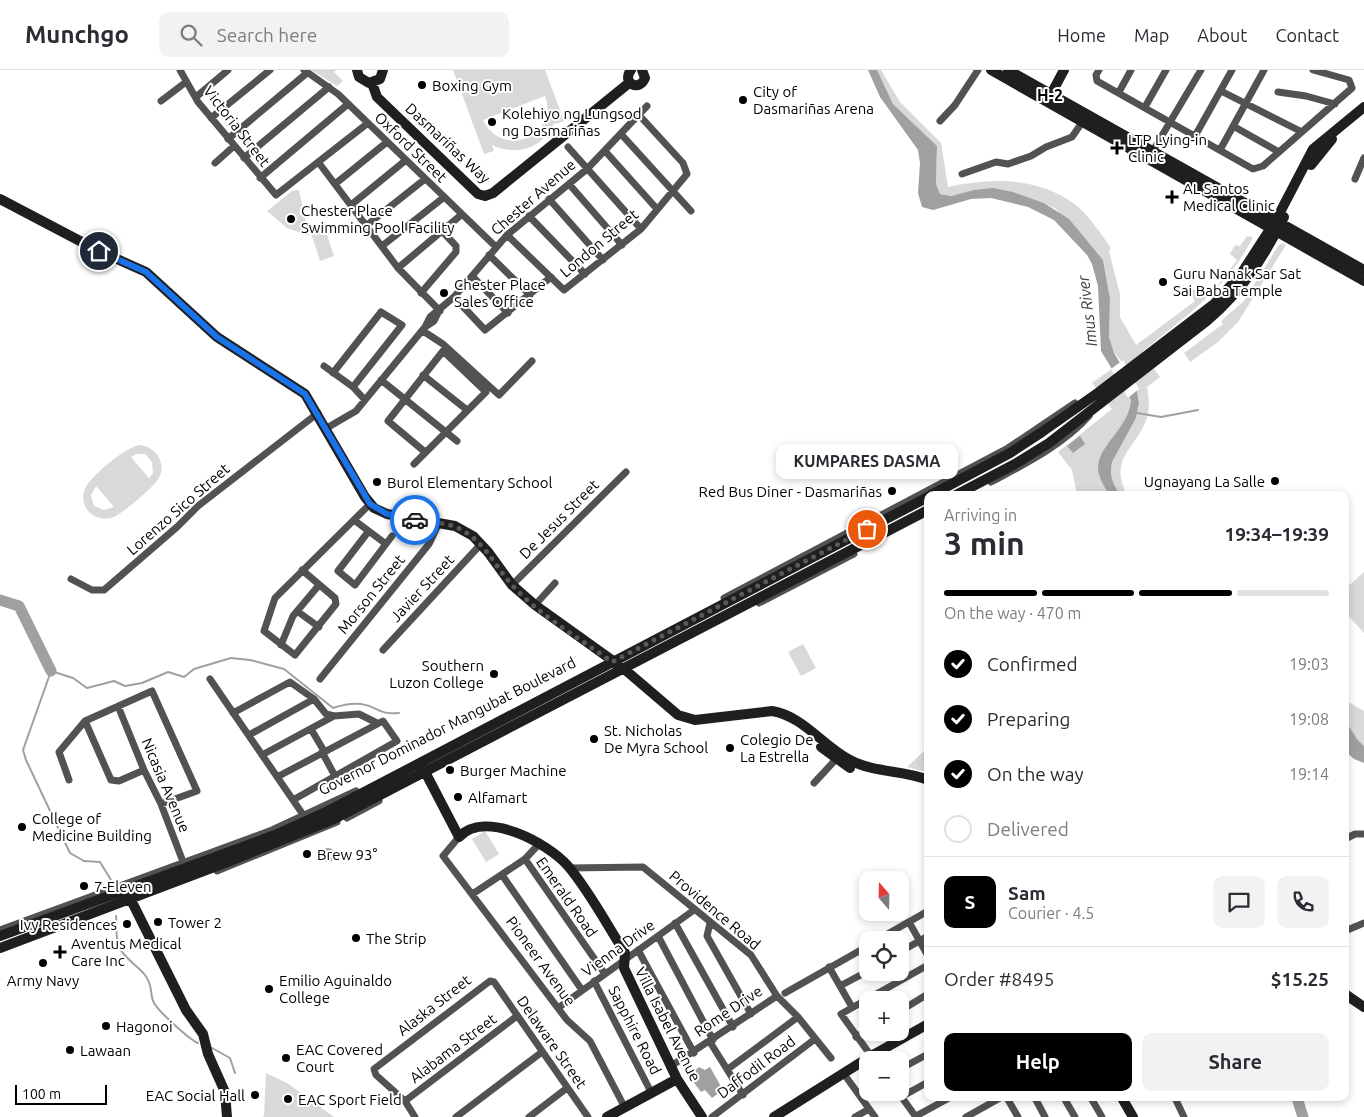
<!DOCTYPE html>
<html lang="en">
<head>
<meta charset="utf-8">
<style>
	:root { --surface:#fff; --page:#f2f2f3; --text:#2b2b33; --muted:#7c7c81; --line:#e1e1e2; --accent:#000 }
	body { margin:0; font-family:Ubuntu,sans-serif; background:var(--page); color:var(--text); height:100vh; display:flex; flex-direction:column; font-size:19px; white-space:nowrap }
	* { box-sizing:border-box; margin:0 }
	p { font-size:16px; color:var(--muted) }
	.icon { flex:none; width:28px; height:28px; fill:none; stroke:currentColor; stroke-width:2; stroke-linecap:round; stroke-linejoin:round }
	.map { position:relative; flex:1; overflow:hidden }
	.drawer { position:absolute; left:924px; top:421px; width:425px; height:610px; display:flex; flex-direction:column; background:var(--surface); border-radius:10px; box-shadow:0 2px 8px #0003 }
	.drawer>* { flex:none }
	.needle { width:32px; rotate:340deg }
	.controls { position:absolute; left:859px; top:801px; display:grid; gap:10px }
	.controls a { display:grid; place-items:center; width:50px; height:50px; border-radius:10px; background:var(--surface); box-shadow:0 2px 8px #0003; font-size:25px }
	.scale { position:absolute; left:15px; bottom:12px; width:92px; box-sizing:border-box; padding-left:5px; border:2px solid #000; border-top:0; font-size:14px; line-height:18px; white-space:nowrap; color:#000; -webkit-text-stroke:4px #fff; paint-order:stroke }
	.pin { position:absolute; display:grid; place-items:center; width:42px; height:42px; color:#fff; margin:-21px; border:2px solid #fff; border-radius:50%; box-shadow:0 1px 5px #0007 }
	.courier { position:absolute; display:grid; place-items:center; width:50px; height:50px; margin:-25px; border:4px solid #1a73e8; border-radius:50%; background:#fff; color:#222; box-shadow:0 1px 6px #0007 }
	.bubble { position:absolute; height:35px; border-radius:10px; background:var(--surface); box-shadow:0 2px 8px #0003; font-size:16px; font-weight:600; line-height:35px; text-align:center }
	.summary em { font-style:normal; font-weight:600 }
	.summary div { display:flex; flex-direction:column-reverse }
	.summary { display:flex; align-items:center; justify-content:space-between; height:85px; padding:0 20px }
	h1 { font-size:32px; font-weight:600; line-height:38px }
	.bar { display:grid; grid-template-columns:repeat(4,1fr); gap:8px 5px; align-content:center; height:60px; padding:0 20px }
	.bar i { height:6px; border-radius:4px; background:var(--line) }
	.bar .on { background:var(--accent) }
	.bar p { grid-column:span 4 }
	.line { display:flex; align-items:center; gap:12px; padding:0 20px; border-top:1px solid var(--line) }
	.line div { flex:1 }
	.round { display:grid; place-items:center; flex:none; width:52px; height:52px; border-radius:10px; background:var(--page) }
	ol { padding:0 20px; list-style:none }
	li { display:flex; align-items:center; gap:15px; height:55px }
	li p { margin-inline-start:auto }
	li .icon { padding:5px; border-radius:50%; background:var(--accent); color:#fff; stroke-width:4 }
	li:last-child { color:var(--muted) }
	li i { width:28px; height:28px; border:2px solid var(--line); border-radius:50% }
	.action { display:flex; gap:10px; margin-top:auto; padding:10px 20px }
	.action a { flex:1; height:58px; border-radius:10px; background:var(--accent); color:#fff; font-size:20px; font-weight:600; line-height:58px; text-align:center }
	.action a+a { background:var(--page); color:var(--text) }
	header { display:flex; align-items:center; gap:30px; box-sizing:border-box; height:70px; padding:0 25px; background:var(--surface); border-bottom:1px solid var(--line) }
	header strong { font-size:24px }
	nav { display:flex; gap:28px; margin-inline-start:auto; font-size:18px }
	.search { width:350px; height:45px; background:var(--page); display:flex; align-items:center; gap:12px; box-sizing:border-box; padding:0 18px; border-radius:10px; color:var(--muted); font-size:19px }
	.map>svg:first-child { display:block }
	.green { fill:#d9d9d9; fill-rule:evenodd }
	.water { fill:#a0a0a0 }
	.pier { fill:#fff }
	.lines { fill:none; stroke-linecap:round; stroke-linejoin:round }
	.stream { stroke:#a0a0a0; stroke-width:2 }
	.river { stroke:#a0a0a0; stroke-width:11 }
	.street { stroke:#525252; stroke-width:7 }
	.secondary { stroke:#1f1f1f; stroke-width:10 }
	.done { stroke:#595959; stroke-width:5; stroke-dasharray:0 9 }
	.route { stroke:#1a73e8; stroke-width:6 }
	.poi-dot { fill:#000; stroke:#fff; stroke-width:2 }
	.labels { text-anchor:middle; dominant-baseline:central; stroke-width:4; stroke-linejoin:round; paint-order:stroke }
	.poi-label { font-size:15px; fill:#000; stroke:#fff; text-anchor:start }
	.street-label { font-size:15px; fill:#000; stroke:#fff }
	.neighbourhood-label { font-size:16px; font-weight:bold; fill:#000; stroke:#fff }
	.water-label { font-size:16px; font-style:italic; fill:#414141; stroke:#fff }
</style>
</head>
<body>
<header>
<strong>Munchgo</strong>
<div class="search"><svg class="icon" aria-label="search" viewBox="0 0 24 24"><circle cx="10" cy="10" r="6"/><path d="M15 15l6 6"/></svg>Search here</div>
<nav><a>Home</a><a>Map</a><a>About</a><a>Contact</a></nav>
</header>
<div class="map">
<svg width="1364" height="1047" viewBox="0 0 1364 1047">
	<rect width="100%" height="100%" fill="#fff"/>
	<path class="green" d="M311,0H336L334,2L343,11L337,16Z
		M453,0H545L564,51L555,54L554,53C543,78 517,87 492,75L494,81L484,84ZM545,26C560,66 502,90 483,50Z
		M877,0H881L900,32L941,73L948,117C991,107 1040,107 1077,136C1090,147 1101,164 1111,178L1109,181L1120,224V247L1136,275L1195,231L1190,223L1198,217L1208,224L1215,219L1237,190L1230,184L1235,175L1240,176L1247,166L1253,167C1229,217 1183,248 1142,282L1160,307L1147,317C1149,327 1150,338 1147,348C1136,379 1108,388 1127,425H1120C1113,413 1109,406 1112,392L1136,348L1139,333L1138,325L1121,291L1113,281L1109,267L1110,229L1103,190L1056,139L1044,133L1013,122L974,120L951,126L940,124L936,114L937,76L893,34Z
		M299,120L309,166L287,158L267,141L292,121Z
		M325,159L334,186L320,191L311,163Z
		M1282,173L1286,175L1238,252L1218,272L1190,292L1184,283L1223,254L1221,251L1244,231L1278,176Z
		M1113,298L1131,330C1129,359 1096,376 1098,400C1099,409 1105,417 1109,425H1077L1072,400L1058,382L1112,339L1092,313Z
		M140,375C156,377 168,394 158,409C153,418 120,446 111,448C103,450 95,448 89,442C83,435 81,425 86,417C92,405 127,376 140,375ZM137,384H145L152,392L153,403L149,408L131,387ZM96,416L114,437L104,440L94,436L91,425Z
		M1364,502V563L1345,542V519Z
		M803,574L816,598L801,606L788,582Z
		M1345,630L1364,641V676C1348,661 1345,651 1345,630Z
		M927,678V702L907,697Z
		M485,761L499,784L486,792L472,769Z
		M266,1003L287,1013L334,1047H262L264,1046Z"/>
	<path class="water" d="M868,0H877L893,34L937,76L936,114L940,124L951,126L974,120L993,118L1013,122L1044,133L1069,149L1103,190L1110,229L1109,267L1114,283L1137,321L1139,333L1136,348L1112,392C1109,406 1113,413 1120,425H1109C1105,417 1099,409 1098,400C1096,376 1129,359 1131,330L1101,281L1098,216L1092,194L1087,185L1054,150L1028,137L991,128L971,129L933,140L922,137L918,123L920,93L918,80L880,27Z
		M1080,366L1085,374L1073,383L1067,376Z
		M1345,650L1357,669L1364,676V693L1354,689L1345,681Z
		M321 785a7 7 0 1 1 14 0a7 7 0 1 1-14 0Z
		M699,997L705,1000L710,997L723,1020L712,1028L705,1020L701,1022L692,1010L695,1007L694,1001Z"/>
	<path class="pier" d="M1123,290L1139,319L1128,328L1111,299Z"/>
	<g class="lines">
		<path class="stream" d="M1137,343L1161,347L1198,340
			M111,810L100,792L84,791L70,783L26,690L23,680L51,601L73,608L87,618L114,611L125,616L142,613L168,602L184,607L194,599L231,588L250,590L284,599L333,638C342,635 351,633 361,634C378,636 377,645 399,643
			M116,846C117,855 115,868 119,877C124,888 137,895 145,905C154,917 149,924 154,933C159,942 190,970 198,973
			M212,978L230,988L235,1003"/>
		<path class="river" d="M0,530L19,536L51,601
			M1297,1028L1303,1047"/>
		<path class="street" d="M180,0L198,32L276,125L368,53
			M304,0L338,24L496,177
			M1099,0L1096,5L1097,11L1253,99L1263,96L1352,18L1349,10L1313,0
			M1221,21L1302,62
			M1119,22L1131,0
			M1278,22L1306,26L1335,34
			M196,27L228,0
			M161,31L186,12
			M1145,37L1166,0
			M211,48L270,0
			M940,51L955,35L978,0
			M1233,56L1279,82
			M621,64L691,141
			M1195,66L1232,0
			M228,69L307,3
			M568,77L641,159
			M1220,80L1264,0
			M605,81L657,139
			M1151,84L1201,0
			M244,88L329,17
			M215,93L234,76
			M319,93L398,198L440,241
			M962,104L996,92L1008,94L1031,86L1046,77L1072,67L1083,51
			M260,108L348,34
			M1355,109L1364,88
			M335,114L387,72
			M569,114L622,175
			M549,129L603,190
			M351,135L406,90
			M529,146L585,204
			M367,155L425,109
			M507,165L564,220L641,159L687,104L683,93L639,45
			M382,176L443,128
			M489,185L530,225
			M398,198L461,145
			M472,206L508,243
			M421,223L456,182V176L442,161
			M454,227L485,260L551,207
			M425,257L430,247L454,227L507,165L587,99L647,36
			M423,261L443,274L499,325L532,291
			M324,296L353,317L365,330
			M333,303L381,242L402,255L353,317
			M423,305L467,340
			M381,310L457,371
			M325,359L356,341L425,257L434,251L439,241
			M414,394L486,322L443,281L388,351L425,382
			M991,412C1025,394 1063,375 1089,346
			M354,450L386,474
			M368,462L338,501L355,515L392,466
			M302,500L335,528L336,534L295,585L264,561L275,528L370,434
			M71,509L92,520H104L177,457L198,436L318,343
			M512,515L626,402
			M724,528L1008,378L1075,333
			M759,533L854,484
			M535,535L555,513
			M297,541L319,557
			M281,575L293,546L319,515
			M383,580L481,474
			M210,609L306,749
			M320,609L429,474L438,455
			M118,636L144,700L161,734L185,797
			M233,643L290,612L314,629L326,644L334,646L359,644L377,653
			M311,659L324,681
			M249,665L314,629
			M322,682L335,706
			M262,685L334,646
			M144,700L119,711L111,710L85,651L152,621L197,721L161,734
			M277,707L383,651L397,671L293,730
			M69,710L59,682L85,651
			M814,713L839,686
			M347,748L379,731
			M459,767L443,786L567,950L590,971L624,1036
			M1345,769L1355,764H1364
			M525,789L605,904
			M569,798L643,797L751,885L777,926L798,947L831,988
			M217,801L337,752
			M502,805L582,920
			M474,823L525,789L539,774
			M909,852L928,886
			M675,853L733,957
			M710,853L707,866L751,944
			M0,860L272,760L356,721
			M1345,861L1364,853
			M658,866L713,970
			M877,870L928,841
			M638,880L694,983
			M900,882L928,866
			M829,897L852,937
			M594,911L651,1022
			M840,916L868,901
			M785,923L868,876
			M558,938L694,840
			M900,941L928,924
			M856,967L868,960
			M710,972L743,1025
			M874,990L841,944L928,895
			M671,996L777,926
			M728,999L798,947
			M900,999L928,984
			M844,1004L875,1047
			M898,1022L916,1047
			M901,1027L928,1012
			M1007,1028L1018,1047
			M1035,1028L1045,1047
			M1064,1028L1075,1047
			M1091,1028L1102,1047
			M1175,1028L1184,1047
			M405,1031L517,946
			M916,1046L949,1028
			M415,1047L405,1031L376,1005L374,999L490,911L494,912L588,1047
			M456,1047L542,982
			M529,1047L567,1018
			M712,1047L815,969
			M855,1047L869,1039
			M966,1047L1000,1028"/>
		<path class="secondary" d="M357,0L359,7L369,13L380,9L383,0
			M631,0C621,12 639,23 645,8L642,0
			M991,0L1364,211
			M1008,0L1364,200
			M372,13L377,27L478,124L485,126L493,123L629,13
			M1049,28L1064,0
			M1311,95L1332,69
			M0,129L99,181L146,202L217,267L305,324L365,427L374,438L387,444L455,456L473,466L488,482L512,515L535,535L623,598L678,645L695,650L772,641C803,646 823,676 850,690C874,703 903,700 928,710
			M931,425L1010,383L1042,362L1099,322L1214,234L1241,204L1276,150L1313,79L1364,37
			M956,425L1015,394L1049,373L1208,250C1242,221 1264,187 1284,147
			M821,677L850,698
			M422,696L459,767C485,739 548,773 568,796C590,822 607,855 625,883L624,898L677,1009L702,1047
			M128,824L186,940L203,964L208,984L225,1022L227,1047
			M0,866L275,765L328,741L928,427
			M0,878L230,791L334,749L928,440
			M1345,924L1364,937
			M1122,1028L1133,1047
			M607,1047L677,1009
			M774,1047L871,986L928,954"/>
	</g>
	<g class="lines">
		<path class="done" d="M415,450C429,453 448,452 460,459C485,472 494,495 512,515C540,546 579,568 612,592L867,459"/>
		<path class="route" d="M99,181L146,202L217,267L305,324L370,434L387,444L415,450"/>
	</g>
	<g class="poi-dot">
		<circle cx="422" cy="15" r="5"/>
		<circle cx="743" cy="30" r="5"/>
		<circle cx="492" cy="52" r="5"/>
		<path d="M1114.5 70.5h5v5h5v5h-5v5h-5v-5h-5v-5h5z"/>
		<path d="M1169.5 119.5h5v5h5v5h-5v5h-5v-5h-5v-5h5z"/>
		<circle cx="291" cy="149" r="5"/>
		<circle cx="1163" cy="212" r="5"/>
		<circle cx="444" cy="223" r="5"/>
		<circle cx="1275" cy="411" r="5"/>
		<circle cx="377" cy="412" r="5"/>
		<circle cx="892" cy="421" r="5"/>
		<circle cx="494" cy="604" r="5"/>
		<circle cx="594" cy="669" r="5"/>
		<circle cx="730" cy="678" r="5"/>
		<circle cx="450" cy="700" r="5"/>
		<circle cx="458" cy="727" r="5"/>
		<circle cx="22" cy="757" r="5"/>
		<circle cx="307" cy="784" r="5"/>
		<circle cx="84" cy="816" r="5"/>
		<circle cx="158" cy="852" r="5"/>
		<circle cx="127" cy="854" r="5"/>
		<circle cx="356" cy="868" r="5"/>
		<path d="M57.5 874.5h5v5h5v5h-5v5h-5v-5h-5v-5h5z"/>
		<circle cx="43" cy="893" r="5"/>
		<circle cx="269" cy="919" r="5"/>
		<circle cx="106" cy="956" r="5"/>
		<circle cx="70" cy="980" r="5"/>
		<circle cx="286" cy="988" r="5"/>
		<circle cx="255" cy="1025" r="5"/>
		<circle cx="288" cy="1029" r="5"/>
	</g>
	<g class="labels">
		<g class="poi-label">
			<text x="432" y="15">Boxing Gym</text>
			<text x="753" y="21">City of<tspan x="753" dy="17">Dasmariñas Arena</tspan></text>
			<text x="502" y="43">Kolehiyo ng Lungsod<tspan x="502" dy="17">ng Dasmariñas</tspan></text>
			<text x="1128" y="69">LTP Lying-in<tspan x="1128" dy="17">Clinic</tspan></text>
			<text x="1183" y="118">AL Santos<tspan x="1183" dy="17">Medical Clinic</tspan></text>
			<text x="301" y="140">Chester Place<tspan x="301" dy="17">Swimming Pool Facility</tspan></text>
			<text x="1173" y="203">Guru Nanak Sar Sat<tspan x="1173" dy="17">Sai Baba Temple</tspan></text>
			<text x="454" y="214">Chester Place<tspan x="454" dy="17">Sales Office</tspan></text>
			<text x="1265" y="411" text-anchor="end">Ugnayang La Salle</text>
			<text x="387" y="412">Burol Elementary School</text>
			<text x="882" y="421" text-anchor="end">Red Bus Diner - Dasmariñas</text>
			<text x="484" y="595" text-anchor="end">Southern<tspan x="484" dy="17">Luzon College</tspan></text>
			<text x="604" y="660">St. Nicholas<tspan x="604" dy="17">De Myra School</tspan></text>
			<text x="740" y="669">Colegio De<tspan x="740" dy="17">La Estrella</tspan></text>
			<text x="460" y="700">Burger Machine</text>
			<text x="468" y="727">Alfamart</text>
			<text x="32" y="748">College of<tspan x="32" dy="17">Medicine Building</tspan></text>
			<text x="317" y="784">Brew 93°</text>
			<text x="94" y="816">7-Eleven</text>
			<text x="168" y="852">Tower 2</text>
			<text x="117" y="854" text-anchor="end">Ivy Residences</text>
			<text x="366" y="868">The Strip</text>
			<text x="71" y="873">Aventus Medical<tspan x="71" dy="17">Care Inc</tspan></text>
			<text x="43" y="910" text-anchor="middle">Army Navy</text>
			<text x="279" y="910">Emilio Aguinaldo<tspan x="279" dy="17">College</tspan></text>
			<text x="116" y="956">Hagonoi</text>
			<text x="296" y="979">EAC Covered<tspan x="296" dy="17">Court</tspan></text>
			<text x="80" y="980">Lawaan</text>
			<text x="245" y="1025" text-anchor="end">EAC Social Hall</text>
			<text x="298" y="1029">EAC Sport Field</text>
		</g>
		<g class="street-label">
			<text transform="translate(237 56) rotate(52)">Victoria Street</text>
			<text transform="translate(448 73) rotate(43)">Dasmariñas Way</text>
			<text transform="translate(411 77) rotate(44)">Oxford Street</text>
			<text transform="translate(533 127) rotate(-41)">Chester Avenue</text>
			<text transform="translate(599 173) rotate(-40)">London Street</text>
			<text transform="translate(178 439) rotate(-41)">Lorenzo Sico Street</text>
			<text transform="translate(559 449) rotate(-45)">De Jesus Street</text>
			<text transform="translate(422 518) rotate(-47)">Javier Street</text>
			<text transform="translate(371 524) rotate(-51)">Morson Street</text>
			<text transform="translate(447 656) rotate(-27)">Governor Dominador Mangubat Boulevard</text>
			<text transform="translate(166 715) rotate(67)">Nicasia Avenue</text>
			<text transform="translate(567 827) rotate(55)">Emerald Road</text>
			<text transform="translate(715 840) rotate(40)">Providence Road</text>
			<text transform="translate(618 878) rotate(-36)">Vienna Drive</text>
			<text transform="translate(541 891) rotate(54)">Pioneer Avenue</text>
			<text transform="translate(434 935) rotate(-38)">Alaska Street</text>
			<text transform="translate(728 941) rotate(-34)">Rome Drive</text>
			<text transform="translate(668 954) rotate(63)">Villa Isabel Avenue</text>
			<text transform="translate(635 960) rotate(63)">Sapphire Road</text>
			<text transform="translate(552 972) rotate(55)">Delaware Street</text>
			<text transform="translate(453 978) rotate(-37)">Alabama Street</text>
			<text transform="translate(756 997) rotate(-37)">Daffodil Road</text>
		</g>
		<g class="neighbourhood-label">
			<text x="1050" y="25">H-2</text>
		</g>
		<g class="water-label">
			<text transform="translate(1087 241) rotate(-97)">Imus River</text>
		</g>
	</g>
</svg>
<div class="controls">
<a><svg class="needle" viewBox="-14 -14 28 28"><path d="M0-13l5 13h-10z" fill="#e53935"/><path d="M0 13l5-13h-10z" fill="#7c7c81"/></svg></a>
<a><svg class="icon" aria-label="locate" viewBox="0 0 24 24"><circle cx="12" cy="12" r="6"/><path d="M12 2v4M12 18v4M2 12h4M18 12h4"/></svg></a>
<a>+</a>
<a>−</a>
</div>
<div class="scale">100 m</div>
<div class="pin" style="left:867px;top:459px;background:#ea580c"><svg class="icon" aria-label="bag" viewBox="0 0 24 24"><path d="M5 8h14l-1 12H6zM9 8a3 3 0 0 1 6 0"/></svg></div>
<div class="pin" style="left:99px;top:181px;background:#1f2937"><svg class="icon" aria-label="home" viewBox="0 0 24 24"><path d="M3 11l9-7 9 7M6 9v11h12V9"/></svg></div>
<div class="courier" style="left:415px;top:450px"><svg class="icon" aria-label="car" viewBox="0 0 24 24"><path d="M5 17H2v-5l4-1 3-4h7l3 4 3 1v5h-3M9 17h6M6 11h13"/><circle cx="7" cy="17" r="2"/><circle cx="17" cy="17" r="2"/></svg></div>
<div class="bubble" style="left:776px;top:374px;width:182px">KUMPARES DASMA</div>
<section class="drawer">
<div class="summary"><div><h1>3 min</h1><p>Arriving in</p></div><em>19:34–19:39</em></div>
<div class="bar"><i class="on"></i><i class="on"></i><i class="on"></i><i></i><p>On the way · 470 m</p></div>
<ol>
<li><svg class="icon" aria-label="check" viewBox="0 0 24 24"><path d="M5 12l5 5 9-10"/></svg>Confirmed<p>19:03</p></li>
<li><svg class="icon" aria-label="check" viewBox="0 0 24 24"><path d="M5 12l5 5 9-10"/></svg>Preparing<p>19:08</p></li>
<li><svg class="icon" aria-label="check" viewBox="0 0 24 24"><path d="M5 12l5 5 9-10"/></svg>On the way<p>19:14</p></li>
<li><i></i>Delivered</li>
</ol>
<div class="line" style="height:90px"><b class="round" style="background:var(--accent);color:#fff">S</b><div><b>Sam</b><p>Courier · 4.5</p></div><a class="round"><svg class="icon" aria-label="chat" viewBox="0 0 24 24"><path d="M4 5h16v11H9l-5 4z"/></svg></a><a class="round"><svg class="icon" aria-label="phone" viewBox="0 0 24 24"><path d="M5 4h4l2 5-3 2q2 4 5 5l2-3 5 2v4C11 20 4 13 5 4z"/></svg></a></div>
<div class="line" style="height:65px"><div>Order #8495</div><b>$15.25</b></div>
<div class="action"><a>Help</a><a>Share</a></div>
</section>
</div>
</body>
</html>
